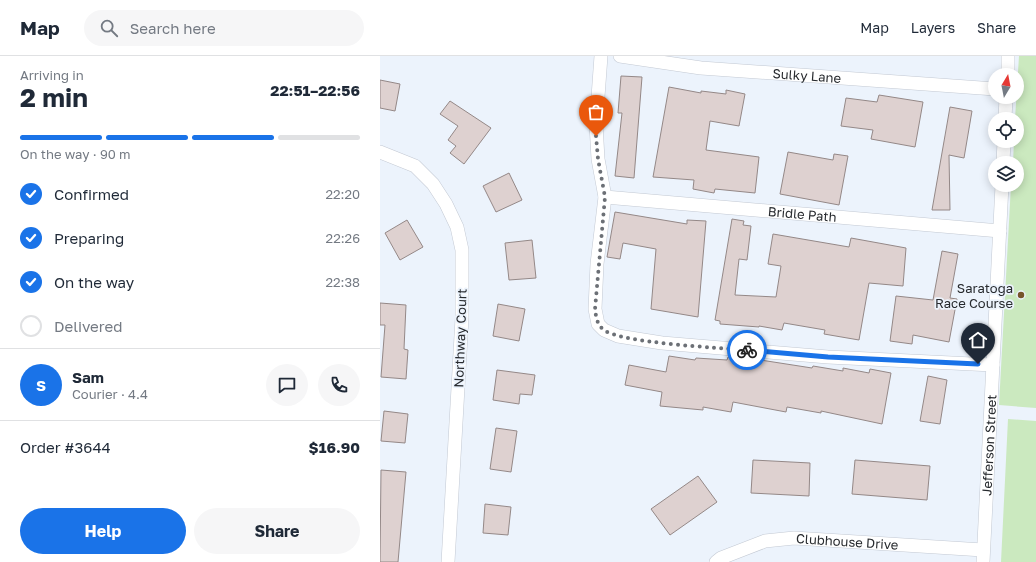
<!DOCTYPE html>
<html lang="en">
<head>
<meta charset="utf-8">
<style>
	:root { --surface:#fff; --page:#f6f6f7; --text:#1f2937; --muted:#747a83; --line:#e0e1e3; --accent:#1a73e8 }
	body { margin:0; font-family:"Golos Text",sans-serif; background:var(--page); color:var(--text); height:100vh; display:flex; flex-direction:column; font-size:15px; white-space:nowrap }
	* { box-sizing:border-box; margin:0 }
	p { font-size:13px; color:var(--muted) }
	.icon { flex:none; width:22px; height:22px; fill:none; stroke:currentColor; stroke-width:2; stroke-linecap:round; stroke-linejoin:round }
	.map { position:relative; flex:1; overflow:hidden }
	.sheet { display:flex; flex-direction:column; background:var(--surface); width:380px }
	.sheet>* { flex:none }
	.needle { width:26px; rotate:10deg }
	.controls { position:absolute; left:608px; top:12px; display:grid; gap:8px }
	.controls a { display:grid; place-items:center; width:36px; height:36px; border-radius:50%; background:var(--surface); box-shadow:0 2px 10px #0003; font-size:20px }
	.pin { position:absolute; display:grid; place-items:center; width:34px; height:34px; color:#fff; margin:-41px -17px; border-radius:50% 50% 50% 0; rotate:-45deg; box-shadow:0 0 4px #0007 }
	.pin .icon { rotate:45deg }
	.courier { position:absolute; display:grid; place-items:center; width:40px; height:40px; margin:-20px; border:3px solid #1a73e8; border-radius:50%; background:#fff; color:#222; box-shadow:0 1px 5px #0007 }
	.overview em { font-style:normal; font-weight:700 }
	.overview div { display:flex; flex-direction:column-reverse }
	.overview { display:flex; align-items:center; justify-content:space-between; height:68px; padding:0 20px }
	h1 { font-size:26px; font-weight:700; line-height:30px }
	.bar { display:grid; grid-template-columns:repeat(4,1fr); gap:6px 4px; align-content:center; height:48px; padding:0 20px }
	.bar i { height:5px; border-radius:3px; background:var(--line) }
	.bar .current { background:var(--accent) }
	.bar p { grid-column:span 4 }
	.line { display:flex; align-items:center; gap:10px; padding:0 20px; border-top:1px solid var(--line) }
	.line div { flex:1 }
	.round { display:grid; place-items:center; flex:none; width:42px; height:42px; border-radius:21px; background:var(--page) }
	ol { padding:0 20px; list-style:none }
	li { display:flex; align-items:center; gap:12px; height:44px }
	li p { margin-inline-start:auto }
	li .icon { padding:4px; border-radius:50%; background:var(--accent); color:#fff; stroke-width:4 }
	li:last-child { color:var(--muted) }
	li i { width:22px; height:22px; border:2px solid var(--line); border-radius:50% }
	.action { display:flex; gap:8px; margin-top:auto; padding:8px 20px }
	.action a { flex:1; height:46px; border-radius:24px; background:var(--accent); color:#fff; font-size:16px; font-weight:700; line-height:46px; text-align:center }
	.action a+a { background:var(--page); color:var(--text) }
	header { display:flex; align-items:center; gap:24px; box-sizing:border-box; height:56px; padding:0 20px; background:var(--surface); border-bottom:1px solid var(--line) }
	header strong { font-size:19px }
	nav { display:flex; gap:22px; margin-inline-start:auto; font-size:14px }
	.search { width:280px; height:36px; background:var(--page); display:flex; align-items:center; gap:10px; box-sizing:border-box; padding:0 14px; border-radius:22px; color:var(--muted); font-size:15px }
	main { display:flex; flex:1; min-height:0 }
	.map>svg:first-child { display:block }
	.green { fill:#cbe9bf }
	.building { fill:#ded1d0; stroke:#948887 }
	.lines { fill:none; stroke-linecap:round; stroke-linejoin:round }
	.street-casing { stroke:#c3c9d3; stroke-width:14 }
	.street { stroke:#fff; stroke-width:13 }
	.done { stroke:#6c7076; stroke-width:4; stroke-dasharray:0 7.2 }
	.route { stroke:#1a73e8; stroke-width:5 }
	.poi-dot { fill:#76542b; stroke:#ecf3fc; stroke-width:1.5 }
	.labels { text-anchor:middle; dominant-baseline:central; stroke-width:3.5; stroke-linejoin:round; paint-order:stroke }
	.street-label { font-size:13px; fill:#272a2e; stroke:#ecf3fc }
	.poi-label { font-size:13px; fill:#272a2e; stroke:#ecf3fc; text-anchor:end }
</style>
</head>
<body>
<header>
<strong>Map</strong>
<div class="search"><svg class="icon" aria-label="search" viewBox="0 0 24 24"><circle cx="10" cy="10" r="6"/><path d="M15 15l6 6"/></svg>Search here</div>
<nav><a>Map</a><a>Layers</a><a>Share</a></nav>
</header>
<main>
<section class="sheet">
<div class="overview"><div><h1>2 min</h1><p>Arriving in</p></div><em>22:51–22:56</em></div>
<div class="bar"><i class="current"></i><i class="current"></i><i class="current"></i><i></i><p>On the way · 90 m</p></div>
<ol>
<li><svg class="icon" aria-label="check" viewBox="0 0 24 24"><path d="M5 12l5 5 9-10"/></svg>Confirmed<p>22:20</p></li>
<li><svg class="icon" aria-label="check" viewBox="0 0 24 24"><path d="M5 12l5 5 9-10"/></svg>Preparing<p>22:26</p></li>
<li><svg class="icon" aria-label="check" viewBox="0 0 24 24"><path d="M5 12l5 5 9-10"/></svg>On the way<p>22:38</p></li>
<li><i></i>Delivered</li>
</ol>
<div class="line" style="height:72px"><b class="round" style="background:var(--accent);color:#fff">S</b><div><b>Sam</b><p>Courier · 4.4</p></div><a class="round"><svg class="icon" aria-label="chat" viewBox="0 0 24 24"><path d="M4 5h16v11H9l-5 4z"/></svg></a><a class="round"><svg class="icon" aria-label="phone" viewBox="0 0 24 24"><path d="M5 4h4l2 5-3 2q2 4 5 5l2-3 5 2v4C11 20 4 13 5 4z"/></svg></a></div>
<div class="line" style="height:52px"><div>Order #3644</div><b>$16.90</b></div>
<div class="action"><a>Help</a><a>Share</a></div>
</section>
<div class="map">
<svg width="656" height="506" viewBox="0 0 656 506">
	<rect width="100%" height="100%" fill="#ecf3fc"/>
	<path class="green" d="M639,0H656V352L619,349L631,129H637V107H633L634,85H637V63H635Z
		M628,363L656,365V506H621Z"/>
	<path class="building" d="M241,20L262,21L254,122L235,120L242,57H238Z
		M0,24L20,28L15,55L0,52Z
		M289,31L321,37V35L346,38V34L365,38L359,70L330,65L326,94L379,101L375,137L335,133L334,137L313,133L314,124L273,121Z
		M499,39L543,46L535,91L491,83L493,74L461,70L466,42L497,46Z
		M70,45L111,72L84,108L70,97L76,90L68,84L78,70L60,58Z
		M570,51L592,55L584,102L569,99L570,154H552Z
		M408,96L453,104L454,98L468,100L459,149L400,138Z
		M129,117L142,144L116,156L103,130Z
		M235,156L307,168V164L326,165L318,261L271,253L276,193L243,187L240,203L227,201Z
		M352,163L364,165L363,169L371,170L367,204L359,203L355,239L396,241L401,210L388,208L393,178L469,191L471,182L526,192L523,230L489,227L479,284L444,278L445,274L404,267L402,274L379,270V271L340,268V265L335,264Z
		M27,164L43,191L20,204L5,177Z
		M152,184L156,222L129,224L125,187Z
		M562,195L578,198L570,242L577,243L569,286L533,279L532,288L510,285L516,240L553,244Z
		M0,247L26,249L24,293L28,294L26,323L1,321L5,269H0Z
		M118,248L145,253L139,285L113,280Z
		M289,300L315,304L316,302L347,304L348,301L374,303L432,312L433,310L463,315V312L489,317L490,313L511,317L502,368L441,355V357L407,351L406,356L353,346L351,356L323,351V354L280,350L282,336L245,329L249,309L286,316Z
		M117,314L155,319L152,339L140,338L139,348L113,344Z
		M548,320L567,324L560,368L540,365Z
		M4,355L28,358L25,387L1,385Z
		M116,372L137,375L131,416L110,413Z
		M373,404L430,407L429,440L371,437Z
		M475,404L550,410L547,444L472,438Z
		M1,414L26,416L18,506H0Z
		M318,420L337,446L290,479L271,453Z
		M105,448L131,451L128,479L103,477Z"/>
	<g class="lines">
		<g class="street-casing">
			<g id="street">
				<path d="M221,0L216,68L218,103L225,141L217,208L215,253L218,268L224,274L238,280L282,287L448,301L613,309"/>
				<path id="s1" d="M240,0L321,12L615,33"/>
				<path d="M628,19V0"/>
				<path d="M625,63L626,41"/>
				<path d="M0,96L35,110L53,128L66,148L77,171L82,194V262L68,506"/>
				<path d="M623,107L624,85"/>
				<path id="s2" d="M225,141L620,175"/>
				<path id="s3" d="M336,506L341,502L385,485L414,482L603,494"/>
				<path id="s4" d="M603,506L622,129"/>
			</g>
		</g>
		<use href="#street" class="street"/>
	</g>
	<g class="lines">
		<path class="done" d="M216,80L218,103L225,141L215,253C216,261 217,269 224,274C241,287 341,292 367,294"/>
		<path class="route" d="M367,294L448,301L598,308"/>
	</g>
	<circle class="poi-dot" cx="641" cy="239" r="4"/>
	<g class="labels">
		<g class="street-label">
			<text stroke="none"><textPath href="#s1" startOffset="188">Sulky Lane</textPath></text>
			<text stroke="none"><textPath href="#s2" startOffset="198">Bridle Path</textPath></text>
			<text transform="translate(80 282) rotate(-88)">Northway Court</text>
			<text stroke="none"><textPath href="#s4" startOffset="117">Jefferson Street</textPath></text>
			<text stroke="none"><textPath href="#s3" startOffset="136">Clubhouse Drive</textPath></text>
		</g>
		<g class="poi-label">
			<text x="633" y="232">Saratoga<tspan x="633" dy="15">Race Course</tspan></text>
		</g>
	</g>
</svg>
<div class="controls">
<a><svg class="needle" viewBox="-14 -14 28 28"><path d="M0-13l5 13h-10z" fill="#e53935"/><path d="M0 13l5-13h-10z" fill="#747a83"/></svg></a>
<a><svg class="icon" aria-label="locate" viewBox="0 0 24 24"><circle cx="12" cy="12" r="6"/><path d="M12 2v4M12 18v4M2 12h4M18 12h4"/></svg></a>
<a><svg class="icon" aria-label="layers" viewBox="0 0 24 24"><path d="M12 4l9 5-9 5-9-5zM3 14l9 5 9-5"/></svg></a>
</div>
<div class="pin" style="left:216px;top:80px;background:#ea580c"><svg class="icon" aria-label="bag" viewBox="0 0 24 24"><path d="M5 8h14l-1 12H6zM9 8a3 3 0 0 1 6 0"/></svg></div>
<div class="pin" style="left:598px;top:308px;background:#1f2937"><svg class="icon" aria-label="home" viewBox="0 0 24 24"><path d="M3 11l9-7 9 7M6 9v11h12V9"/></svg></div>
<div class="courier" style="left:367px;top:294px"><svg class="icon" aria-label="bike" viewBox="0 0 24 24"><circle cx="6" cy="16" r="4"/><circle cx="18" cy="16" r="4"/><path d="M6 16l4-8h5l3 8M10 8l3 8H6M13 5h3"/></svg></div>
</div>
</main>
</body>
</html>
